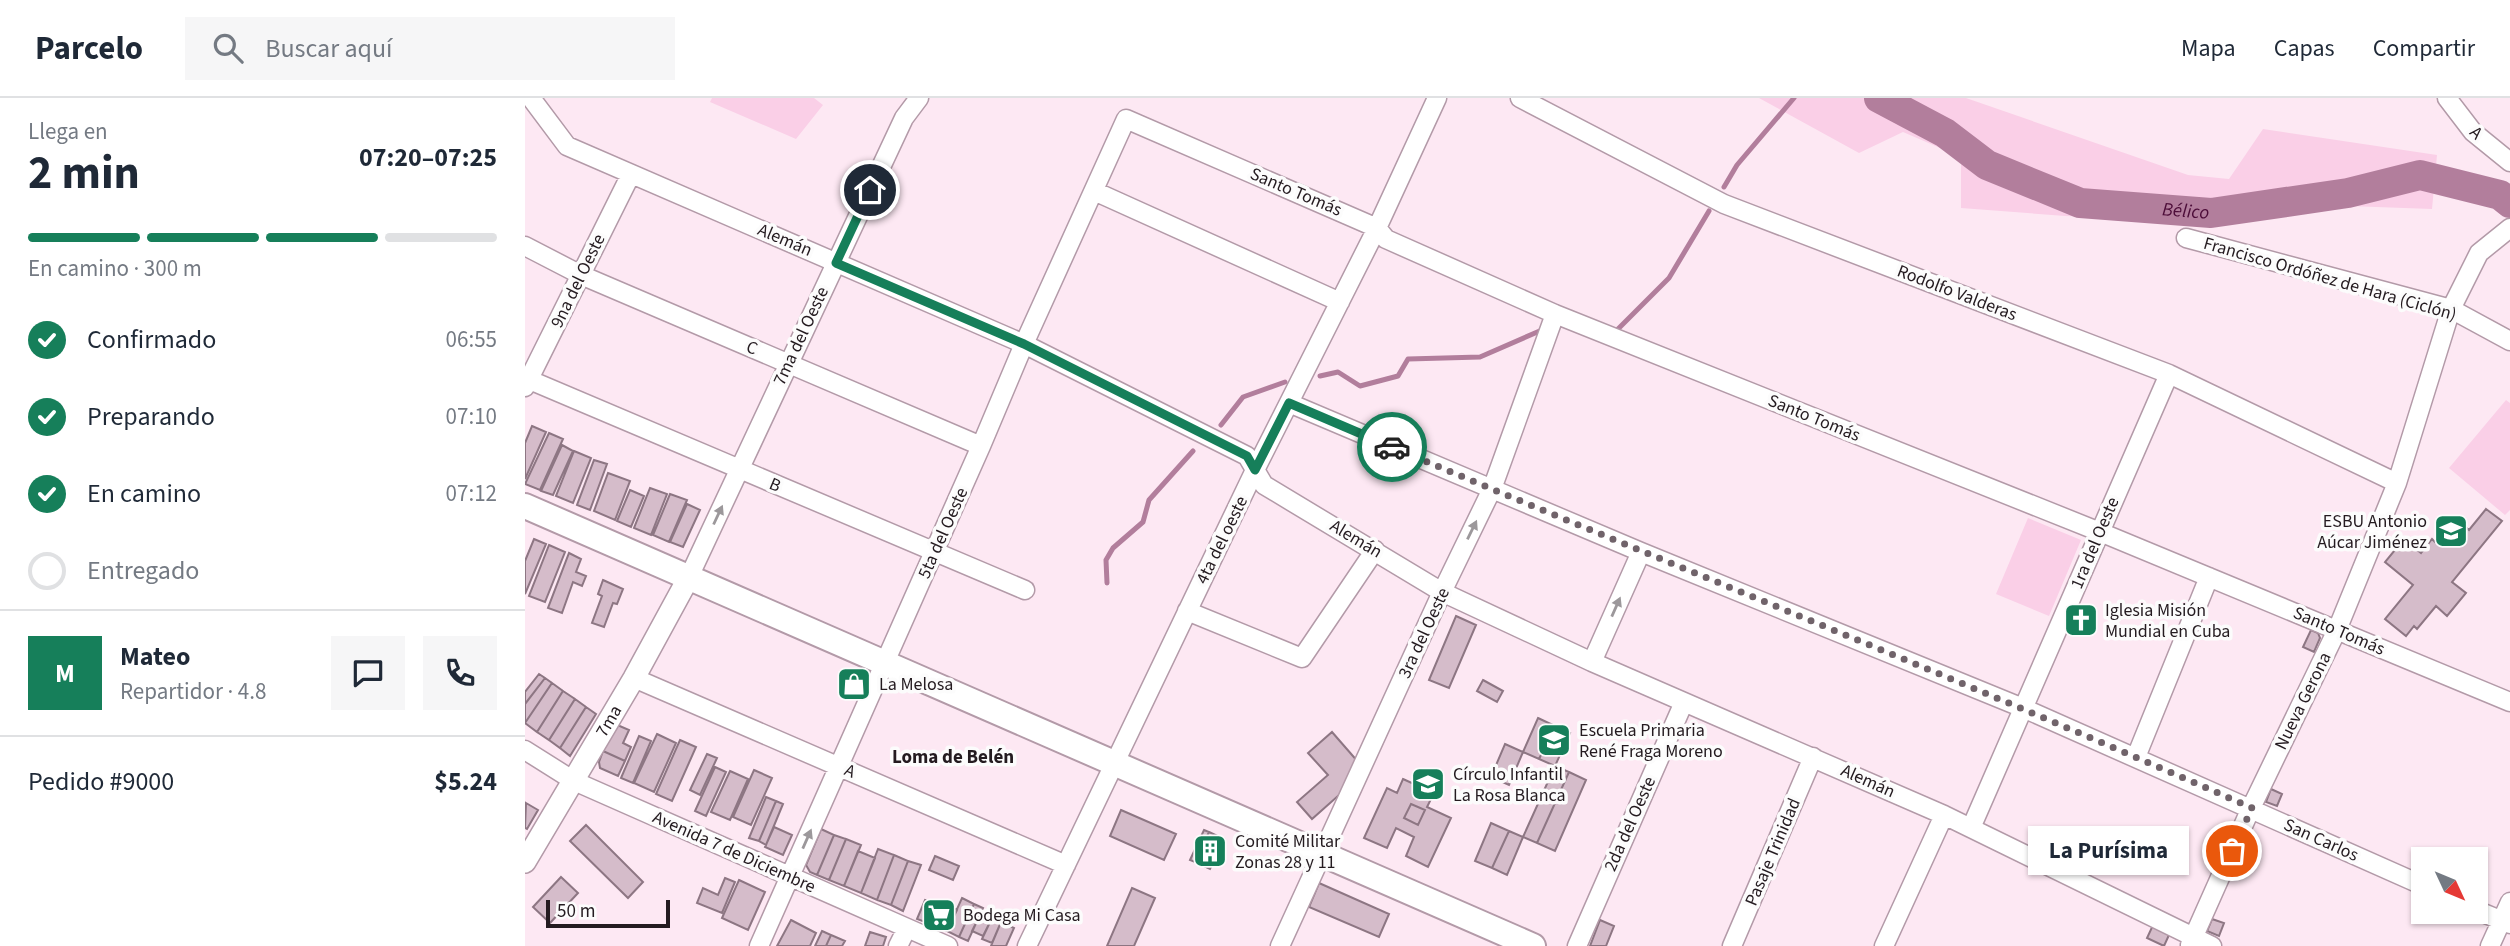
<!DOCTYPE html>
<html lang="es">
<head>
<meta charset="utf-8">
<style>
	:root { --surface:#fff; --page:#f6f6f7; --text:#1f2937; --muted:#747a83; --line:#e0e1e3; --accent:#167f5a }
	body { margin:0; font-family:"Source Sans 3",sans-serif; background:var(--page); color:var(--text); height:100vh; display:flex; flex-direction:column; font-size:26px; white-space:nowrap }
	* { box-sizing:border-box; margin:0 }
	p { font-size:23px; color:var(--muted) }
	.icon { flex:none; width:38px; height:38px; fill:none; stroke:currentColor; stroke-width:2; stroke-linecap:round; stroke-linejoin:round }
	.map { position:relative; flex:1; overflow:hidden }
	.panel { display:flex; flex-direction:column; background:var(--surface); width:525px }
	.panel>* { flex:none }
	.needle { width:46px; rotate:134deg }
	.fabs { position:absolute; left:1886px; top:749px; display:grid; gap:14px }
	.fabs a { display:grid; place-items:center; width:77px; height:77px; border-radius:0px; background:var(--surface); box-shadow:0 2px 5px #0004; font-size:35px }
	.scale { position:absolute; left:21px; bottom:18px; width:124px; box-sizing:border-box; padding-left:7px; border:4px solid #241b20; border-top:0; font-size:19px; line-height:24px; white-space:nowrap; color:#241b20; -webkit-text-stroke:5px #fcfcfc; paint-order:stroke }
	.pin { position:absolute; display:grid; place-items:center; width:60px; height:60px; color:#fff; margin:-30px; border:4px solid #fff; border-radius:50%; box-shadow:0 2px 7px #0007 }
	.courier { position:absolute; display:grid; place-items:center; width:70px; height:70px; margin:-35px; border:5px solid #167f5a; border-radius:50%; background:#fff; color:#222; box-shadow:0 2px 9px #0007 }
	.bubble { position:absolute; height:49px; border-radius:0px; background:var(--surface); box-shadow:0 2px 5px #0004; font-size:23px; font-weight:700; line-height:49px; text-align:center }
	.head em { font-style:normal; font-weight:700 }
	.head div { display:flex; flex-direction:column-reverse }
	.head { display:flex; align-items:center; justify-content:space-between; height:119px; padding:0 28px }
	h1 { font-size:46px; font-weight:700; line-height:52px }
	.bar { display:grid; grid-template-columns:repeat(4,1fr); gap:10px 7px; align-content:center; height:84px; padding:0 28px }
	.bar i { height:9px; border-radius:5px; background:var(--line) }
	.bar .selected { background:var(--accent) }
	.bar p { grid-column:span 4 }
	.line { display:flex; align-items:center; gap:18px; padding:0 28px; border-top:2px solid var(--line) }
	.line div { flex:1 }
	.round { display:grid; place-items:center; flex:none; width:74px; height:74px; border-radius:0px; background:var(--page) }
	ol { padding:0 28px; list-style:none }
	li { display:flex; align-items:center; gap:21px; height:77px }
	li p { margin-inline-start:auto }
	li .icon { padding:7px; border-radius:50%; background:var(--accent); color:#fff; stroke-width:4 }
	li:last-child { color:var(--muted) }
	li i { width:38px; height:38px; border:4px solid var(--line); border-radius:50% }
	header { display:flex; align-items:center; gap:42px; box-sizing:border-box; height:98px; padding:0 35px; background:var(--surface); border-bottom:2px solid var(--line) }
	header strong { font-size:33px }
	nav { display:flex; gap:38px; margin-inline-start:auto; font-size:24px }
	.search { width:490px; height:63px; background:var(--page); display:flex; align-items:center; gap:18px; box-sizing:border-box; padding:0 24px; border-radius:0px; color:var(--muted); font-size:26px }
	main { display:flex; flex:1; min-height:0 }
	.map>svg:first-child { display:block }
	.green { fill:#facfe7 }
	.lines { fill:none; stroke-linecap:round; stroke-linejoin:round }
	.stream { stroke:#b27e9c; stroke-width:5 }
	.river { stroke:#b27e9c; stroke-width:30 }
	.building { fill:#d5bcca; stroke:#8d7683; stroke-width:2 }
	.minor-casing { stroke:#b39aa8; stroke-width:21 }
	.tertiary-casing { stroke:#b39aa8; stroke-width:24 }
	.secondary-casing { stroke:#b39aa8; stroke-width:28 }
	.minor { stroke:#fff; stroke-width:18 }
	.tertiary { stroke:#fff; stroke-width:21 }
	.secondary { stroke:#fff; stroke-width:24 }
	.oneway { fill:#9c989b }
	.done { stroke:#70636a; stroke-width:7; stroke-dasharray:0 12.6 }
	.route { stroke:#167f5a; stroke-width:9 }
	.labels { text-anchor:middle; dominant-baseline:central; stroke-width:7; stroke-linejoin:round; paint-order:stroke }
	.street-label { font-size:18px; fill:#241b20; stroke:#fcfcfc }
	.poi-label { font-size:18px; fill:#241b20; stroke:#fcfcfc; text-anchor:start }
	.water-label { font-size:19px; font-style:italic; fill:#4d0d39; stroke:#fcfcfc }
	.neighbourhood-label { font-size:19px; font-weight:bold; fill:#241b20; stroke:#fcfcfc }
</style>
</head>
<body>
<header>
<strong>Parcelo</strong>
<div class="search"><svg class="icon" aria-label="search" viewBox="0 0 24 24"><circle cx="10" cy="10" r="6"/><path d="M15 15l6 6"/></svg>Buscar aquí</div>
<nav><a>Mapa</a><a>Capas</a><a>Compartir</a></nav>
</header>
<main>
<section class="panel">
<div class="head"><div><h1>2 min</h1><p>Llega en</p></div><em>07:20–07:25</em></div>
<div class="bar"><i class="selected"></i><i class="selected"></i><i class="selected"></i><i></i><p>En camino · 300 m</p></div>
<ol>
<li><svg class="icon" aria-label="check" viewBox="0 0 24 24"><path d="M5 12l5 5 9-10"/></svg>Confirmado<p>06:55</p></li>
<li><svg class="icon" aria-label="check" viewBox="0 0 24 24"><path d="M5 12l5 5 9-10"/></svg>Preparando<p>07:10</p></li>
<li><svg class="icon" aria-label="check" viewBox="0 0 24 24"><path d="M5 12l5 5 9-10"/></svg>En camino<p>07:12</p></li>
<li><i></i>Entregado</li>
</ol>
<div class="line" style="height:126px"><b class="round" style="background:var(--accent);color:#fff">M</b><div><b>Mateo</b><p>Repartidor · 4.8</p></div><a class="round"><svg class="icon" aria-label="chat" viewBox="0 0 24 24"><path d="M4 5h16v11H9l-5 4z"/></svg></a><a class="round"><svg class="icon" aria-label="phone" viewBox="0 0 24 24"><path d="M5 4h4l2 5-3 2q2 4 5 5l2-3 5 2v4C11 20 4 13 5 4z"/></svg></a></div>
<div class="line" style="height:91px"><div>Pedido #9000</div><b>$5.24</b></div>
</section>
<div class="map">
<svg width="1985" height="848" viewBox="0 0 1985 848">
	<rect width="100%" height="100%" fill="#fde8f3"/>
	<path class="green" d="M187,0H289L298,7L271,41L185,4Z
		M1234,0H1441L1663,77L1704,81L1738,31L1912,57L1907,111L1795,107L1693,122L1540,118L1436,110V59L1378,34L1334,55Z
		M1981,302L1985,305V412L1980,417L1924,370Z
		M1503,420L1556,442L1524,518L1471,496Z"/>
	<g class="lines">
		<path class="stream" d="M1199,89L1212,67L1269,0
			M1088,232L1091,233L1144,180L1184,113
			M795,278L813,274L835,288L873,278L883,261L955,259L1017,232
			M696,327L718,299L760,284
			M582,485L581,462L588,450L618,424L624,402L668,353"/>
		<path class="river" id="s1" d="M1354,0L1420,35L1462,67L1555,105L1686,115L1823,95L1895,77L1975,97L1985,105"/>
	</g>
	<path class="building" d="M7,328L21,334L0,381V345Z
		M24,335L38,341L15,392L0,386Z
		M37,347L48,353L28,397L16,393Z
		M49,353L66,360L48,405L31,398Z
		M69,362L82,366L65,412L52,407Z
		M83,375L105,383L90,422L69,413Z
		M125,390L142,396L126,437L109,430Z
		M105,392L119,398L106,429L92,423Z
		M145,396L162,402L144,444L128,437Z
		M162,406L175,412L158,449L145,444Z
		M1961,411L1977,423L1927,484L1941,495L1922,518L1911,508L1892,531L1889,528L1881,538L1860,521L1888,487L1860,464L1879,441L1896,455L1907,441L1910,444L1919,433L1924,437L1935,424L1944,432Z
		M9,441L21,446L0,496V463Z
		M24,447L40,454L20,504L4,498Z
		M44,455L56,461L51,474L61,478L57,488L48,484L37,515L23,510Z
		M78,482L98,491L92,506L88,505L79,529L67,525L77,498L73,496Z
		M931,518L951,527L924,590L904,582Z
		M1786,532L1793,535L1795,540L1789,554L1778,549Z
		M14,576L20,580L0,606V594Z
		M20,580L27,585L0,625V606Z
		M326,581L332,583L335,589L331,597L321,593Z
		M958,582L978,593L972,604L952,593Z
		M27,585L38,593L12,634L0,625Z
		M38,593L50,601L24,642L12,634Z
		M50,601L61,609L35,650L24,642Z
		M61,609L71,616L45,658L35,650Z
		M1013,620L1030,628L1014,661L998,654Z
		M90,626L104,632L98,645L106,649L100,663L78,653Z
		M1030,628L1045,635L1030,668L1014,661Z
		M807,634L834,665L822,690L787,721L772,704L803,677L783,655Z
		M132,636L151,645L129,694L109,685Z
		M114,638L126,643L108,685L96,680Z
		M155,642L171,649L147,703L131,696Z
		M980,646L998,654L984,687L966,679Z
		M78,653L100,663L93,678L75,670L74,664Z
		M182,656L192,660L175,697L165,692Z
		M1030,668L1044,674L1012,745L998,739Z
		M190,669L201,674L181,718L170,713Z
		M229,672L247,680L226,727L208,719Z
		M205,673L223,681L205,722L186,714Z
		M1044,674L1061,682L1030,753L1012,745Z
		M878,681L909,695L902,709L926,720L903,769L881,758L889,739L871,730L862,750L839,740L862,690L872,695Z
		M1746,691L1757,696L1752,708L1741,704Z
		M241,699L251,703L234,743L224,740Z
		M251,703L258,706L241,747L234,743Z
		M1,705L13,712L2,731L0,730Z
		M886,706L900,712L893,727L879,720Z
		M596,712L651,736L639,762L585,738Z
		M966,725L984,733L967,770L950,763Z
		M61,727L118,784L103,800L45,743Z
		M249,729L267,737L258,757L240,749Z
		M296,731L309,737L292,777L285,774L281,767Z
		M679,732L684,734L670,764L665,762Z
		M984,733L998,739L982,777L967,770Z
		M684,734L699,741L685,771L670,764Z
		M309,737L321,741L304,782L292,777Z
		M321,741L336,747L319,788L304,782Z
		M353,751L369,757L352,802L336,795Z
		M333,753L350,760L336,795L319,788Z
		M369,757L383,763L366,807L352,802Z
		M410,758L434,768L428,782L404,772Z
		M383,763L396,767L378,813L366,807Z
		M36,779L53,795L25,825L8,809Z
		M200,780L210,784L197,815L172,805L178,790L193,797Z
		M214,782L240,794L223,832L197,820Z
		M794,785L864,816L854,839L784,809Z
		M607,790L630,800L609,848H582Z
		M437,800L449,806L434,839L422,833Z
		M400,802L411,807L403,825L392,821Z
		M414,804L423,808L414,830L405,826Z
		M449,806L458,810L443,843L434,839Z
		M423,808L432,812L422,833L414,830Z
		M456,815L467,820L458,838L447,833Z
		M467,820L476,824L467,845L457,841Z
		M1687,821L1699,825L1694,838L1682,833Z
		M266,822L291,835L285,848H252Z
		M1075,822L1089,828L1081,848H1065Z
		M476,824L489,830L481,848H466Z
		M1629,825L1641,830L1644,837L1639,848L1622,840Z
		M297,833L306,837L301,848H290Z
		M345,834L361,839L358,848H340Z
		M306,837L320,843L317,848H301Z"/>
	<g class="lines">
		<g class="minor-casing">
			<path id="minor" d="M6,0L42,48L499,246L722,358L739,387L917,494L1067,564L1419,717L1687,848
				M995,0L1199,106L1644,276L1872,385
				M1922,0L1948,34L1985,64
				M569,93L815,204
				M1661,140L1926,211L1985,243
				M0,148L56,177L456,348
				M0,280L500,492
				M0,289L106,76
				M764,305L1116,454L1498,610L1899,788
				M164,479L379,20L394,0
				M662,513L777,560L850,452
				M1067,564L1116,454
				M109,580L541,767
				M0,652L49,683L423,848
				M1611,659L1684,479
				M1446,730L1644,276
				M1951,812L1985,826
				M1665,847L1726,710L1812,532L1872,385L1926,211L1954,155L1985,130
				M234,848L456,348L499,246L601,21L852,130L861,141L1030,216L1575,434L1985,604
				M373,848L382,830
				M502,848L730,372L852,130L912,0
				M755,848L917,494L967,391L1030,216
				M1052,848L1159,604
				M1207,848L1288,659
				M1359,848L1419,717
				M1965,848L1985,804"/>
		</g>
		<g class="tertiary-casing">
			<g id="tertiary">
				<path id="s2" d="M0,764L109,580L164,479"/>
			</g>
		</g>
		<g class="secondary-casing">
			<path id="secondary" d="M0,408L1008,848"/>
		</g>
		<use href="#minor" class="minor"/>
		<use href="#tertiary" class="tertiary"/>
		<use href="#secondary" class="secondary"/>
	</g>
	<defs><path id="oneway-solid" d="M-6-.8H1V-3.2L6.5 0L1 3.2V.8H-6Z" transform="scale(1.75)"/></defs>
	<g class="oneway">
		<use href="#oneway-solid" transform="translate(193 417) rotate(-65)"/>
		<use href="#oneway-solid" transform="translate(947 432) rotate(-64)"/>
		<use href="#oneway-solid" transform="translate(1091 509) rotate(-66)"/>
		<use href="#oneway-solid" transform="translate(282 741) rotate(-66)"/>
	</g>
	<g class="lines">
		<path class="done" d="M867,349C1153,470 1443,584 1727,710L1707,753"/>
		<path class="route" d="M345,92L311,165L499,246L722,358L730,372L764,305L867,349"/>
	</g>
	<defs>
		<g id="school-square" transform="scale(1.75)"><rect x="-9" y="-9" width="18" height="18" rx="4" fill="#167f5a" stroke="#fcfcfc"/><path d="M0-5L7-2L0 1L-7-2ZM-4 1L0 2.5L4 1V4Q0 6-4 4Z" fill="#fff"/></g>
		<g id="church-square" transform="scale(1.75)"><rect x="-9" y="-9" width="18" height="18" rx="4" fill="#167f5a" stroke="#fcfcfc"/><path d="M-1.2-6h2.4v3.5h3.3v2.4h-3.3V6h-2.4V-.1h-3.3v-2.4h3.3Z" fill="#fff"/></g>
		<g id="shop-square" transform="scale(1.75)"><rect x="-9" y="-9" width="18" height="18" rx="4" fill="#167f5a" stroke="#fcfcfc"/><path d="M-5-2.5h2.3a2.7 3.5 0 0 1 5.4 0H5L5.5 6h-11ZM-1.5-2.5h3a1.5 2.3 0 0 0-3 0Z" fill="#fff"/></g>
		<g id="building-square" transform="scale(1.75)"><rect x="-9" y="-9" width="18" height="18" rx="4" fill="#167f5a" stroke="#fcfcfc"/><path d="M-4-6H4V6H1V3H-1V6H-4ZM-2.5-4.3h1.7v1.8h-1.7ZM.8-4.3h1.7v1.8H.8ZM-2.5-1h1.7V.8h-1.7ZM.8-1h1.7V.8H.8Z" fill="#fff"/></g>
		<g id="supermarket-square" transform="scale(1.75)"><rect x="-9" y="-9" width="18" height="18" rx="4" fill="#167f5a" stroke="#fcfcfc"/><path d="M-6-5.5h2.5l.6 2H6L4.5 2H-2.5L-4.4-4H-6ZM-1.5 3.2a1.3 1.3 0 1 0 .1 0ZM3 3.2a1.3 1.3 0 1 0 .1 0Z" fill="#fff"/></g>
	</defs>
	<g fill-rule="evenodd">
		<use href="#school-square" x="1926" y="433"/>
		<use href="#church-square" x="1556" y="522"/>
		<use href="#shop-square" x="329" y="586"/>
		<use href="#school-square" x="1029" y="642"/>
		<use href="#school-square" x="903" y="686"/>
		<use href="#building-square" x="685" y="753"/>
		<use href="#supermarket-square" x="414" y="817"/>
	</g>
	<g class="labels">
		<g class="street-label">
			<text transform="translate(1951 35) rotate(44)">A</text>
			<text transform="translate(771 94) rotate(23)">Santo Tomás</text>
			<text transform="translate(260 142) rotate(23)">Alemán</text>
			<text transform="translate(1805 181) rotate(16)">Francisco Ordóñez de Hara (Ciclón)</text>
			<text transform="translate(53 183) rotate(-64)">9na del Oeste</text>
			<text transform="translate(1432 195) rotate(21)">Rodolfo Valderas</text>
			<text transform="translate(276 238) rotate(-65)">7ma del Oeste</text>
			<text transform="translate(227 250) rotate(23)">C</text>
			<text transform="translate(1289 320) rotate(22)">Santo Tomás</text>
			<text transform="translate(250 387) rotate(23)">B</text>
			<text transform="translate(418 435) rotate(-66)">5ta del Oeste</text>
			<text transform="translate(831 441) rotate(31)">Alemán</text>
			<text transform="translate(697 442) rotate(-64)">4ta del oeste</text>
			<text transform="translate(1570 445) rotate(-67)">1ra del Oeste</text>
			<text transform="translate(1814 533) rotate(23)">Santo Tomás</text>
			<text transform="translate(899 535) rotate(-65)">3ra del Oeste</text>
			<text transform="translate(1778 603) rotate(-64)">Nueva Gerona</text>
			<text stroke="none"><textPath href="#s2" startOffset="164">7ma</textPath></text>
			<text transform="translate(325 673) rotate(23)">A</text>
			<text transform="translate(1343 683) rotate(24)">Alemán</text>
			<text transform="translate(1105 726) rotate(-66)">2da del Oeste</text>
			<text transform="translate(1796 742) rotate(24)">San Carlos</text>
			<text transform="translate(209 754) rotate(24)">Avenida 7 de Diciembre</text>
			<text transform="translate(1248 754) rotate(-67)">Pasaje Trinidad</text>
		</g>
		<g class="poi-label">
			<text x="1902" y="423" text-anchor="end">ESBU Antonio<tspan x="1902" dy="21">Aúcar Jiménez</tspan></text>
			<text x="1580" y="512">Iglesia Misión<tspan x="1580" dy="21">Mundial en Cuba</tspan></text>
			<text x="354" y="586">La Melosa</text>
			<text x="1054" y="632">Escuela Primaria<tspan x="1054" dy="21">René Fraga Moreno</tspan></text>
			<text x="928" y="676">Círculo Infantil<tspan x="928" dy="21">La Rosa Blanca</tspan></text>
			<text x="710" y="743">Comité Militar<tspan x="710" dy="21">Zonas 28 y 11</tspan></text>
			<text x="438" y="817">Bodega Mi Casa</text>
		</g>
		<g class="water-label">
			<text stroke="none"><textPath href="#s1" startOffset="334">Bélico</textPath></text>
		</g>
		<g class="neighbourhood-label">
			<text x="428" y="659">Loma de Belén</text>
		</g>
	</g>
</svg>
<div class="fabs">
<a><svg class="needle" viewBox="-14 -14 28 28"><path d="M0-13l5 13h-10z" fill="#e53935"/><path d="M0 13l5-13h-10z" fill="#747a83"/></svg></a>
</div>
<div class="scale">50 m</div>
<div class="pin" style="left:1707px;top:753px;background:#ea580c"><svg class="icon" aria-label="bag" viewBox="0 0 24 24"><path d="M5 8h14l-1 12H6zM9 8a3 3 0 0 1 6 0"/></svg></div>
<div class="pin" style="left:345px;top:92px;background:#1f2937"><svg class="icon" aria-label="home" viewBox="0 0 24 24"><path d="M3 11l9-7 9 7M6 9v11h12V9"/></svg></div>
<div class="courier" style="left:867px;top:349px"><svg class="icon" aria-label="car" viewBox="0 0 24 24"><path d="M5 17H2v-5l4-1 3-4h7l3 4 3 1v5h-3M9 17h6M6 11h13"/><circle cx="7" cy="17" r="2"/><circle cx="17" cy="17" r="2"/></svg></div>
<div class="bubble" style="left:1503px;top:728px;width:161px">La Purísima</div>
</div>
</main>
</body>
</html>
